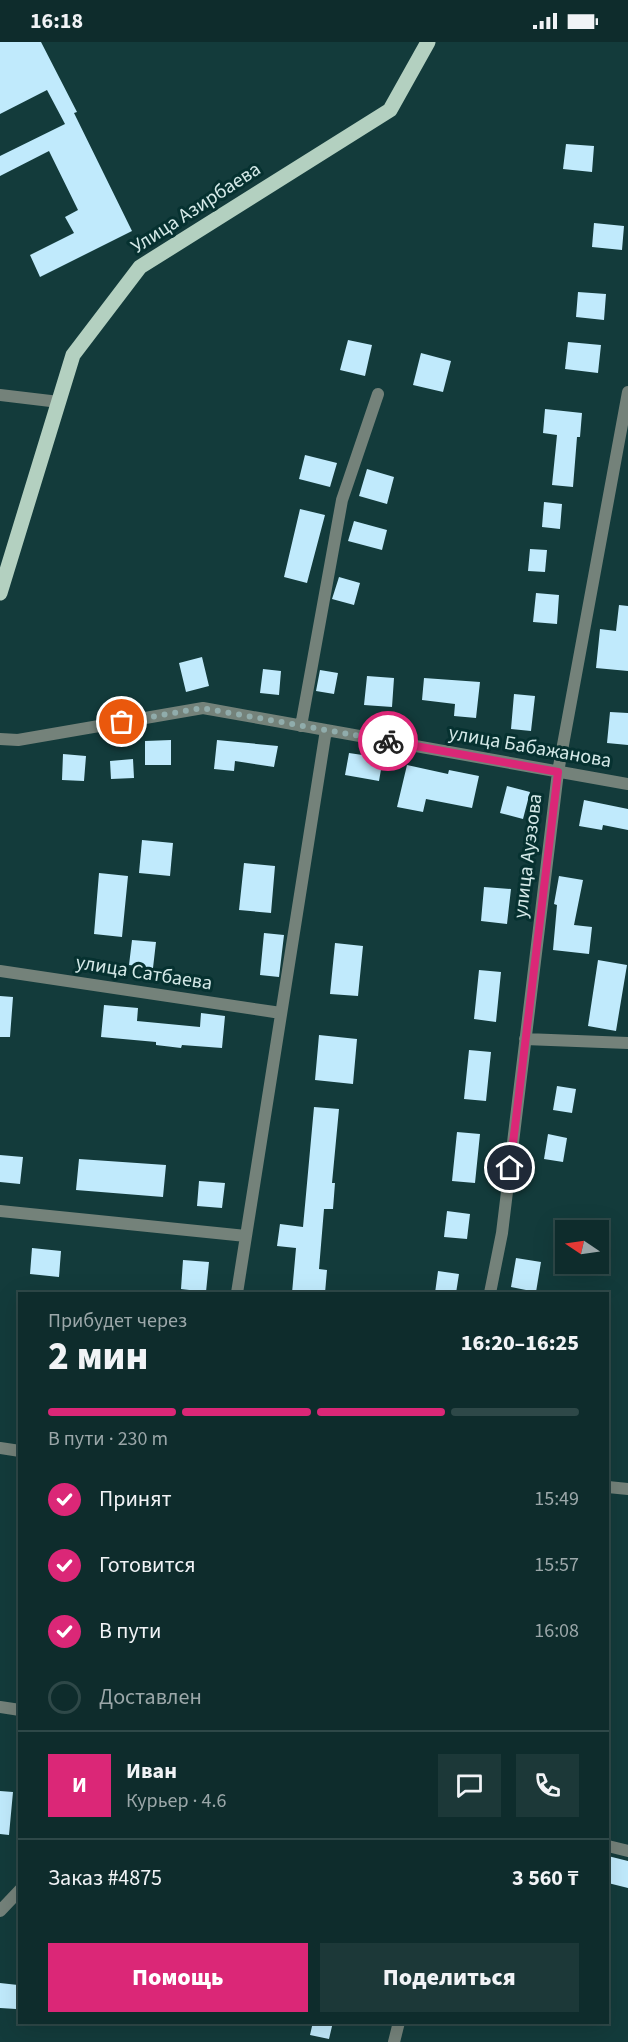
<!DOCTYPE html>
<html lang="ru">
<head>
<meta charset="utf-8">
<style>
	:root { --surface:#0e2c2c; --page:#1c3838; --text:#f1f3f6; --muted:#9ba7a9; --line:#2e4848; --accent:#db2777 }
	body { margin:0; font-family:"Source Sans 3",sans-serif; background:var(--page); color:var(--text); height:100vh; display:flex; flex-direction:column; font-size:22px; white-space:nowrap }
	* { box-sizing:border-box; margin:0 }
	p { font-size:20px; color:var(--muted) }
	.icon { flex:none; width:33px; height:33px; fill:none; stroke:currentColor; stroke-width:2; stroke-linecap:round; stroke-linejoin:round }
	.map { position:relative; flex:1; overflow:hidden }
	.sheet { position:absolute; left:18px; top:1250px; width:591px; height:732px; display:flex; flex-direction:column; background:var(--surface); border-radius:0px; box-shadow:0 6px 24px #0002,0 0 0 2px var(--line) }
	.sheet>* { flex:none }
	.needle { width:39px; rotate:283deg }
	.tools { position:absolute; left:555px; top:1178px; display:grid; gap:12px }
	.tools a { display:grid; place-items:center; width:54px; height:54px; border-radius:0px; background:var(--surface); box-shadow:0 6px 24px #0002,0 0 0 2px var(--line); font-size:30px }
	.pin { position:absolute; display:grid; place-items:center; width:51px; height:51px; color:#fff; margin:-26px; border:3px solid #fff; border-radius:50%; box-shadow:0 2px 6px #0007 }
	.courier { position:absolute; display:grid; place-items:center; width:60px; height:60px; margin:-30px; border:4px solid #db2777; border-radius:50%; background:#fff; color:#222; box-shadow:0 2px 8px #0007 }
	.overview em { font-style:normal; font-weight:800 }
	.overview div { display:flex; flex-direction:column-reverse }
	.overview { display:flex; align-items:center; justify-content:space-between; height:102px; padding:0 30px }
	h1 { font-size:39px; font-weight:800; line-height:45px }
	.bar { display:grid; grid-template-columns:repeat(4,1fr); gap:9px 6px; align-content:center; height:72px; padding:0 30px }
	.bar i { height:8px; border-radius:4px; background:var(--line) }
	.bar .current { background:var(--accent) }
	.bar p { grid-column:span 4 }
	.line { display:flex; align-items:center; gap:15px; padding:0 30px; border-top:2px solid var(--line) }
	.line div { flex:1 }
	.round { display:grid; place-items:center; flex:none; width:63px; height:63px; border-radius:0px; background:var(--page) }
	ol { padding:0 30px; list-style:none }
	li { display:flex; align-items:center; gap:18px; height:66px }
	li p { margin-inline-start:auto }
	li .icon { padding:6px; border-radius:50%; background:var(--accent); color:#fff; stroke-width:4 }
	li:last-child { color:var(--muted) }
	li i { width:33px; height:33px; border:3px solid var(--line); border-radius:50% }
	.cta { display:flex; gap:12px; margin-top:auto; padding:12px 30px }
	.cta a { flex:1; height:69px; border-radius:0px; background:var(--accent); color:#fff; font-size:24px; font-weight:800; line-height:69px; text-align:center }
	.cta a+a { background:var(--page); color:var(--text) }
	.status { display:flex; justify-content:space-between; align-items:center; height:42px; padding:0 30px; background:var(--surface); direction:ltr }
	.status svg { height:16px; fill:currentColor }
	.map>svg:first-child { display:block }
	.building { fill:#c0eafc }
	.lines { fill:none; stroke-linecap:round; stroke-linejoin:round }
	.minor { stroke:#74827a; stroke-width:12 }
	.primary { stroke:#b3d0c0; stroke-width:15 }
	.done { stroke:#90acab; stroke-width:6; stroke-dasharray:0 10.8 }
	.route { stroke:#db2777; stroke-width:8 }
	.labels { text-anchor:middle; dominant-baseline:central; stroke-width:6; stroke-linejoin:round; paint-order:stroke }
	.street-label { font-size:20px; fill:#d4e9e8; stroke:#063130 }
</style>
</head>
<body>
<div class="status"><b>16:18</b><svg viewBox="0 0 49 12"><path d="M0 12V9h3v3zM5 12V6h3v6zM10 12V3h3v9zM15 12V0h3v12zM26 1h20v11H26zM47 4h2v5h-2z"/></svg></div>
<div class="map">
<svg width="628" height="2000" viewBox="0 0 628 2000">
	<rect width="100%" height="100%" fill="#133b3b"/>
	<path class="building" d="M0,0H41L77,70L74,71L132,189L40,235L30,213L74,191L65,175L78,168L49,109L0,134V114L65,82L47,48L0,72Z
		M566,102L594,104L592,130L563,127Z
		M594,181L624,184L622,208L592,205Z
		M578,250L606,252L604,278L576,275Z
		M348,298L372,303L365,334L340,328Z
		M568,300L601,303L598,331L565,327Z
		M421,311L451,319L443,350L413,343Z
		M545,367L582,371L580,395H577L573,445L552,443L557,393L543,391Z
		M305,413L337,421L330,445L299,437Z
		M367,427L394,435L387,462L359,454Z
		M544,460L562,462L560,487L542,485Z
		M300,467L325,473L307,541L284,535Z
		M354,479L387,488L382,508L348,499Z
		M530,507L547,508L545,530L528,529Z
		M339,535L360,541L354,563L332,557Z
		M536,551L559,553L557,582L533,580Z
		M619,563L628,564V629L596,626L600,587L616,589Z
		M202,615L209,644L186,650L179,621Z
		M263,627L281,629L279,653L260,651Z
		M320,628L338,631L334,652L316,649Z
		M367,634L394,636L392,665L364,663Z
		M424,636L480,640L476,676L454,674L455,662L422,658Z
		M514,652L535,654L531,689L511,687Z
		M610,670L628,671V703L607,701Z
		M171,698V723H145V699Z
		M217,698L278,704L274,725L235,719L234,729L214,727Z
		M349,711L383,716L379,739L345,733Z
		M63,712L86,714L84,739L62,738Z
		M133,717L134,736L111,737L110,719Z
		M407,723L448,732L449,728L479,734L472,766L426,757L423,770L397,765Z
		M507,744L530,750L523,777L500,771Z
		M584,758L628,767V788L603,783L602,788L579,784Z
		M142,798L173,801L170,834L139,831Z
		M244,821L275,824L271,871L239,868Z
		M99,831L128,834L122,895L94,892Z
		M559,834L583,838L574,883L592,885L589,912L553,908L557,863L554,862Z
		M484,845L511,847L507,882L481,879Z
		M264,891L284,893L279,935L260,933Z
		M132,898L156,900L153,926L129,923Z
		M335,901L363,904L358,954L330,952Z
		M598,918L627,923L616,989L588,984Z
		M479,928L501,930L496,980L474,977Z
		M0,954L13,955L10,995H0Z
		M104,963L138,966L137,979L200,985L201,971L225,974L222,1006L182,1003L181,1006L156,1003V1000L101,995Z
		M319,993L357,997L353,1042L315,1038Z
		M469,1008L491,1010L486,1059L464,1057Z
		M557,1044L576,1047L572,1071L553,1068Z
		M314,1065L339,1067L332,1141H335L333,1167H324L319,1227L327,1228L325,1251H292L296,1206L277,1204L280,1182L303,1185Z
		M457,1090L480,1092L475,1141L452,1139Z
		M548,1092L567,1096L563,1120L544,1117Z
		M0,1113L23,1115L20,1142L0,1140Z
		M79,1117L166,1123L163,1155L76,1148Z
		M199,1139L225,1141L222,1166L197,1164Z
		M447,1169L470,1172L467,1197L444,1195Z
		M32,1206L61,1209L59,1235L30,1232Z
		M516,1216L541,1220L536,1250L511,1245Z
		M183,1218L209,1220L206,1250L181,1247Z
		M438,1229L459,1232L456,1251H435Z
		M0,1749L13,1750L9,1793L0,1792Z
		M608,1814L628,1819V1846L608,1841Z
		M0,1941L18,1943L16,1967L0,1966Z
		M313,1980H333L329,1997L310,1993Z"/>
	<g class="lines">
		<path class="minor" d="M0,353L59,360
			M301,684L342,458L378,352
			M0,697L18,698L203,666L628,742
			M0,929L281,971
			M525,997L628,1001
			M0,1169L246,1194
			M237,1251L326,688
			M490,1251L502,1191L558,730L628,350
			M0,1406L20,1409
			M608,1445L628,1447
			M0,1665L20,1668
			M608,1804L628,1809
			M0,1869L20,1848
			M394,2000L399,1980"/>
		<path class="primary" d="M0,551L73,313L140,225L390,68L428,0"/>
	</g>
	<g class="lines">
		<path class="done" d="M122,680L202,666L388,699"/>
		<path class="route" d="M388,699L558,730L510,1126"/>
	</g>
	<g class="labels">
		<g class="street-label">
			<text transform="translate(196 166) rotate(-33)">Улица Азирбаева</text>
			<text transform="translate(530 705) rotate(10)">улица Бабажанова</text>
			<text transform="translate(528 814) rotate(-83)">улица Ауэзова</text>
			<text transform="translate(144 931) rotate(9)">улица Сатбаева</text>
		</g>
	</g>
</svg>
<div class="tools">
<a><svg class="needle" viewBox="-14 -14 28 28"><path d="M0-13l5 13h-10z" fill="#e53935"/><path d="M0 13l5-13h-10z" fill="#9ba7a9"/></svg></a>
</div>
<div class="pin" style="left:122px;top:680px;background:#ea580c"><svg class="icon" aria-label="bag" viewBox="0 0 24 24"><path d="M5 8h14l-1 12H6zM9 8a3 3 0 0 1 6 0"/></svg></div>
<div class="pin" style="left:510px;top:1126px;background:#1f2937"><svg class="icon" aria-label="home" viewBox="0 0 24 24"><path d="M3 11l9-7 9 7M6 9v11h12V9"/></svg></div>
<div class="courier" style="left:388px;top:699px"><svg class="icon" aria-label="bike" viewBox="0 0 24 24"><circle cx="6" cy="16" r="4"/><circle cx="18" cy="16" r="4"/><path d="M6 16l4-8h5l3 8M10 8l3 8H6M13 5h3"/></svg></div>
<section class="sheet">
<div class="overview"><div><h1>2 мин</h1><p>Прибудет через</p></div><em>16:20–16:25</em></div>
<div class="bar"><i class="current"></i><i class="current"></i><i class="current"></i><i></i><p>В пути · 230 m</p></div>
<ol>
<li><svg class="icon" aria-label="check" viewBox="0 0 24 24"><path d="M5 12l5 5 9-10"/></svg>Принят<p>15:49</p></li>
<li><svg class="icon" aria-label="check" viewBox="0 0 24 24"><path d="M5 12l5 5 9-10"/></svg>Готовится<p>15:57</p></li>
<li><svg class="icon" aria-label="check" viewBox="0 0 24 24"><path d="M5 12l5 5 9-10"/></svg>В пути<p>16:08</p></li>
<li><i></i>Доставлен</li>
</ol>
<div class="line" style="height:108px"><b class="round" style="background:var(--accent);color:#fff">И</b><div><b>Иван</b><p>Курьер · 4.6</p></div><a class="round"><svg class="icon" aria-label="chat" viewBox="0 0 24 24"><path d="M4 5h16v11H9l-5 4z"/></svg></a><a class="round"><svg class="icon" aria-label="phone" viewBox="0 0 24 24"><path d="M5 4h4l2 5-3 2q2 4 5 5l2-3 5 2v4C11 20 4 13 5 4z"/></svg></a></div>
<div class="line" style="height:78px"><div>Заказ #4875</div><b>3 560 ₸</b></div>
<div class="cta"><a>Помощь</a><a>Поделиться</a></div>
</section>
</div>
</body>
</html>
